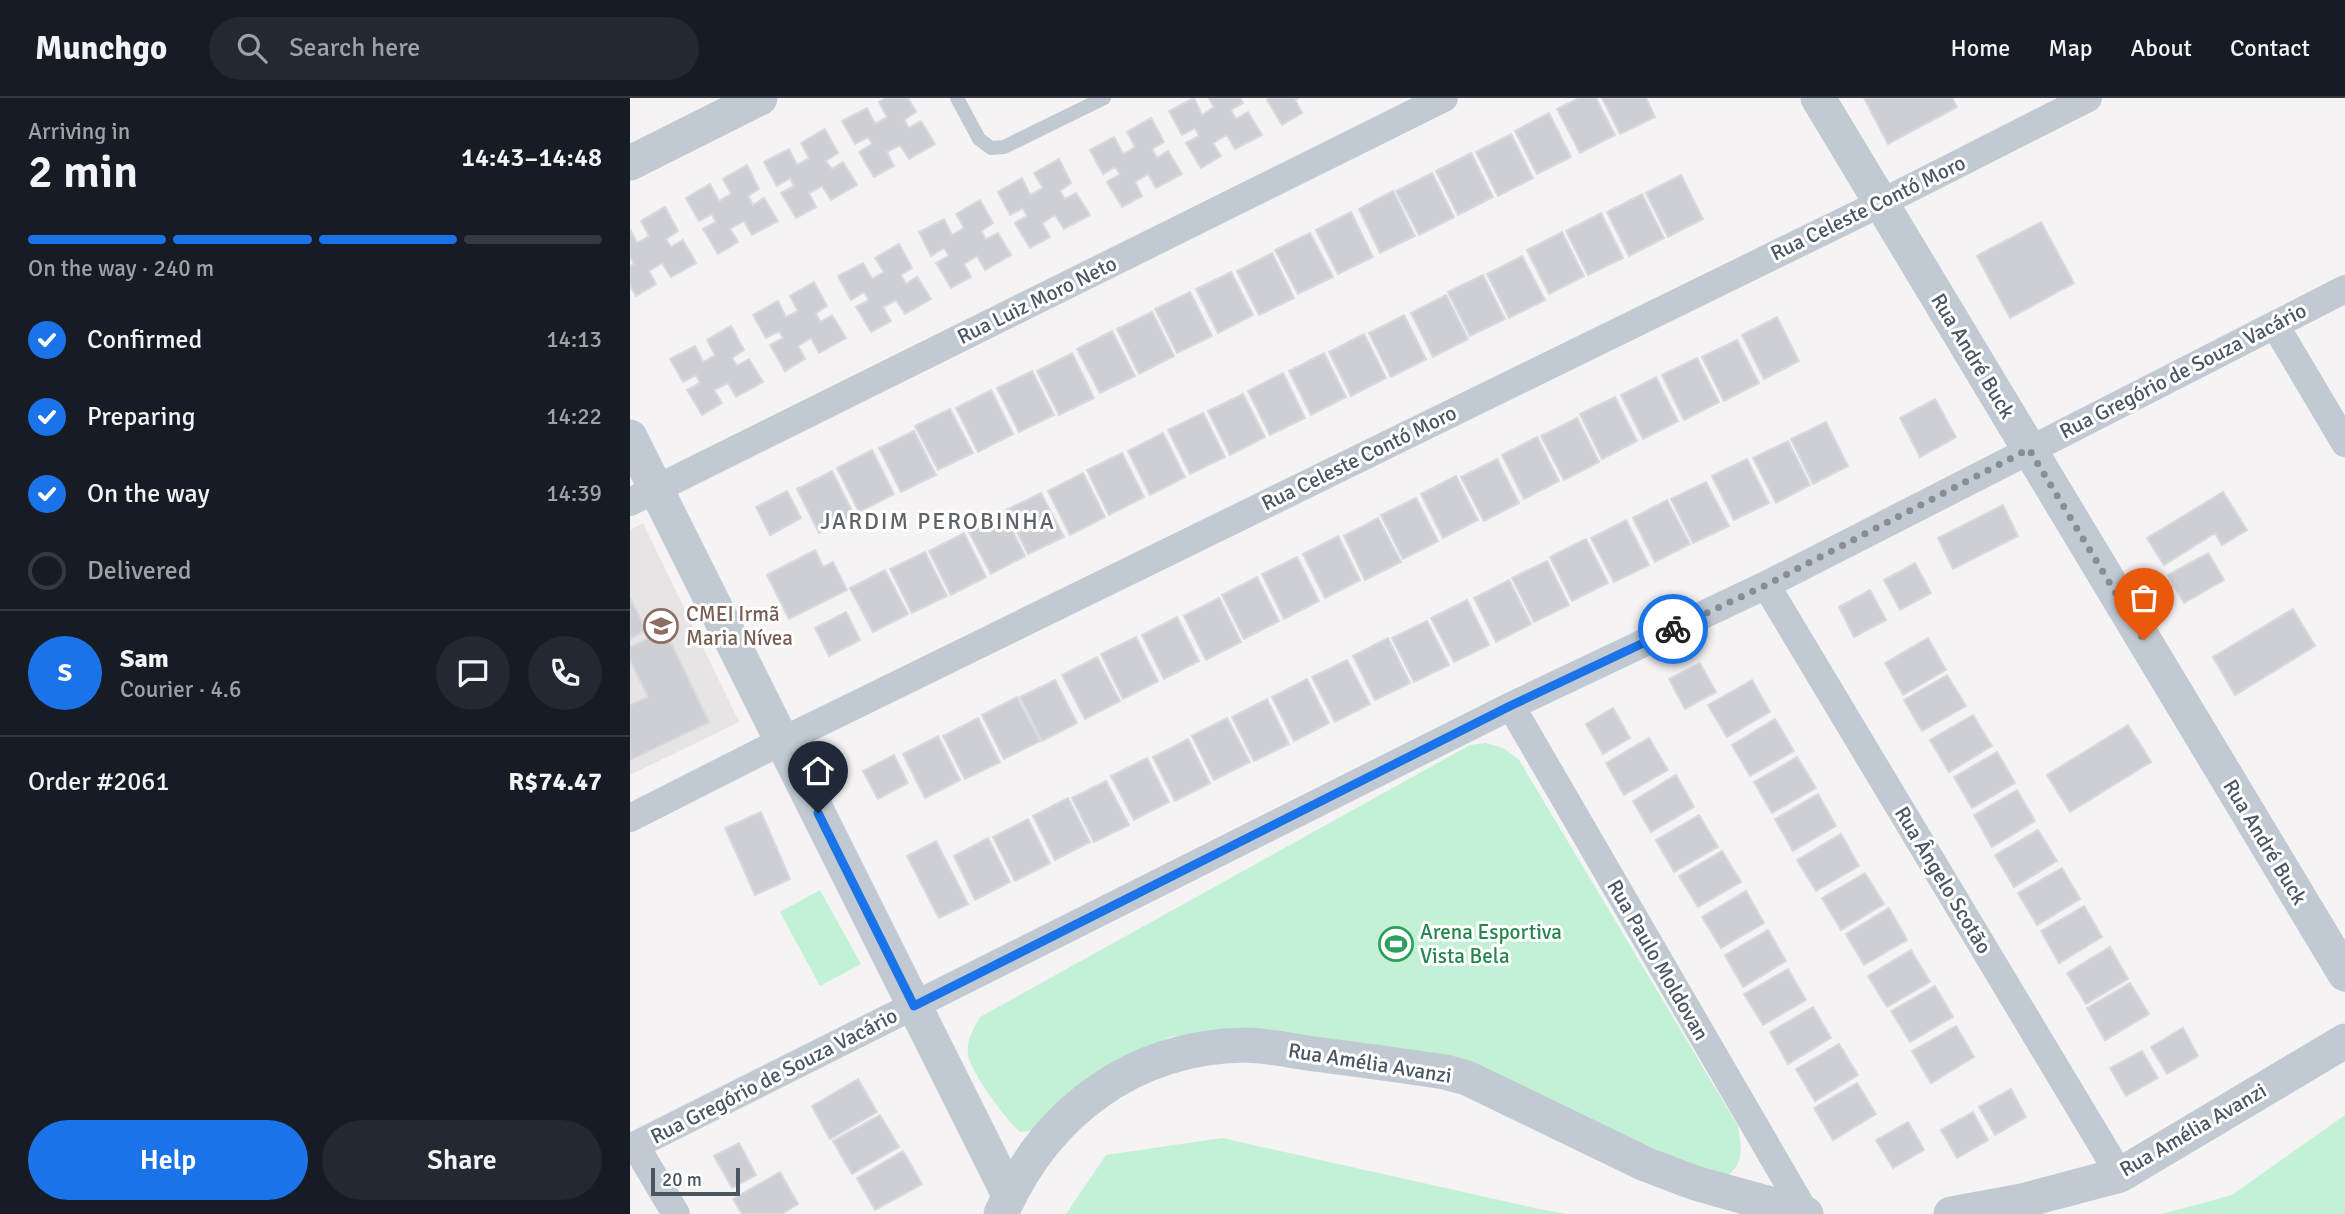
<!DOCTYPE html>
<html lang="en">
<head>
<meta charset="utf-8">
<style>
	:root { --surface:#171b24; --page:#242831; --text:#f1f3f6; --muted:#9ea1a6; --line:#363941; --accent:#1a73e8 }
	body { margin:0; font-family:Signika,sans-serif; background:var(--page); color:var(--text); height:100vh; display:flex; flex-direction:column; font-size:26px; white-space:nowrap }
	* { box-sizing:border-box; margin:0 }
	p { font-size:23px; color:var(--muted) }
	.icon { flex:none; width:38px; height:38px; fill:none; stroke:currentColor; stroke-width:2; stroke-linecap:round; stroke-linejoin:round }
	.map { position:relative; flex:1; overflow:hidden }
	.side { display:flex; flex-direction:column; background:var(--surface); width:630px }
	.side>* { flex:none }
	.scale { position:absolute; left:21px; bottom:18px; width:89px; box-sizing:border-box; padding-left:7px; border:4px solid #4a5661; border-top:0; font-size:19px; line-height:24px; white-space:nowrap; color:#4a5661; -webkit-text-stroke:5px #fff; paint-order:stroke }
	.pin { position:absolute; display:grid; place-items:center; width:60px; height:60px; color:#fff; margin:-72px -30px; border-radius:50% 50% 50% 0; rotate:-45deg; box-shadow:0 0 7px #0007 }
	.pin .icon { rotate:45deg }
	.courier { position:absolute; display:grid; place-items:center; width:70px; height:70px; margin:-35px; border:5px solid #1a73e8; border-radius:50%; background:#fff; color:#222; box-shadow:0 2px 9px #0007 }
	.summary em { font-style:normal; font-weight:600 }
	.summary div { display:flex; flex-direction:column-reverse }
	.summary { display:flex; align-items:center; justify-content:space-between; height:119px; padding:0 28px }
	h1 { font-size:46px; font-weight:600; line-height:52px }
	.bar { display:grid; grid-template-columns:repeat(4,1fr); gap:10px 7px; align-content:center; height:84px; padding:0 28px }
	.bar i { height:9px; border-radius:5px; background:var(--line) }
	.bar .on { background:var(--accent) }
	.bar p { grid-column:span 4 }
	.line { display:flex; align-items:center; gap:18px; padding:0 28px; border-top:2px solid var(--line) }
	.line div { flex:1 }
	.round { display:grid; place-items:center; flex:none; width:74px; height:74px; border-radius:37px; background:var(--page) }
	ol { padding:0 28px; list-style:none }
	li { display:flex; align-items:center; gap:21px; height:77px }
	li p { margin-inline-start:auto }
	li .icon { padding:7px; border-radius:50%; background:var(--accent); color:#fff; stroke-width:4 }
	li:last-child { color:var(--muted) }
	li i { width:38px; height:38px; border:4px solid var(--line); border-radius:50% }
	.primary-button { display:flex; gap:14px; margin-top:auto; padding:14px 28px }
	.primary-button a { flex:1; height:80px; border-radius:42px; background:var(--accent); color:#fff; font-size:28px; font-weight:600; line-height:80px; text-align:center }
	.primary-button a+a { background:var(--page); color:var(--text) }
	header { display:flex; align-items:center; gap:42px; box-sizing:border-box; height:98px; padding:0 35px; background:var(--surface); border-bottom:2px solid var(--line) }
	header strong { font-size:33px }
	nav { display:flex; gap:38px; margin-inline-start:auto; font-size:24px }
	.search { width:490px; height:63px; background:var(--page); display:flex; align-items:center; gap:18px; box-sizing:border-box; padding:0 24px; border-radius:38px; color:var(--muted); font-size:26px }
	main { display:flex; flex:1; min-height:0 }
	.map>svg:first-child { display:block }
	.education { fill:#e6e4e5 }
	.green { fill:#c3f1d5 }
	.building { fill:#cdcfd5; stroke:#d7d9de; stroke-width:2 }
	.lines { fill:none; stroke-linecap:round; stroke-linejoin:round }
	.service { stroke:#c1cad2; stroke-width:14 }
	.minor { stroke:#c1cad2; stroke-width:28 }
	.tertiary { stroke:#c1cad2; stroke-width:35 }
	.done { stroke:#868d94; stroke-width:7; stroke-dasharray:0 12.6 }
	.route { stroke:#1a73e8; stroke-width:9 }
	.labels { text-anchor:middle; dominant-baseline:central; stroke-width:6; stroke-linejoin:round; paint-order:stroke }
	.street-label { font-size:21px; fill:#4a5661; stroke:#fff }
	.education-label { font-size:21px; fill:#785e54; stroke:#fff; text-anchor:start }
	.leisure-label { font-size:21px; fill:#27864d; stroke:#fff; text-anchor:start }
	.neighbourhood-label { font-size:23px; letter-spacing:2px; fill:#5f6368; stroke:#fff }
</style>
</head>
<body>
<header>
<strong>Munchgo</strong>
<div class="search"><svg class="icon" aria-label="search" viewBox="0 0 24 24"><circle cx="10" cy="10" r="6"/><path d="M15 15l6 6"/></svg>Search here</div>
<nav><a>Home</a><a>Map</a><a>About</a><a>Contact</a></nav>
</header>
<main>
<section class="side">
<div class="summary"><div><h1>2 min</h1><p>Arriving in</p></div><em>14:43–14:48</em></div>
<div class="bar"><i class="on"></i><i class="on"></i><i class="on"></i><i></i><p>On the way · 240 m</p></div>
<ol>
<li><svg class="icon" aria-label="check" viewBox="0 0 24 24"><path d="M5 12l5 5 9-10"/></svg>Confirmed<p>14:13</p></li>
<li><svg class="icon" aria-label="check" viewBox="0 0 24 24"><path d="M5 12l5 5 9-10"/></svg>Preparing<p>14:22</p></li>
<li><svg class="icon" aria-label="check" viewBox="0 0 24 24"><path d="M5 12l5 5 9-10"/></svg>On the way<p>14:39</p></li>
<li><i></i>Delivered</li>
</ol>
<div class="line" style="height:126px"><b class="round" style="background:var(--accent);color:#fff">S</b><div><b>Sam</b><p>Courier · 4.6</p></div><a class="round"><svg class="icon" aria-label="chat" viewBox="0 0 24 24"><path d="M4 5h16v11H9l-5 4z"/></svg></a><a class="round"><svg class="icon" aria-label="phone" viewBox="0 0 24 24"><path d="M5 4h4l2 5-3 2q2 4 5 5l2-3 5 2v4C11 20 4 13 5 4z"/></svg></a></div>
<div class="line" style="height:91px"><div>Order #2061</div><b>R$74.47</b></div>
<div class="primary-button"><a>Help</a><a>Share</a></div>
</section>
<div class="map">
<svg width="1715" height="1116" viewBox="0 0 1715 1116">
	<rect width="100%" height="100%" fill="#f5f3f3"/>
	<path class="education" d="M13,425L109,624L0,677V432Z"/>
	<path class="green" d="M856,645L875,651L889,662L1108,1028C1112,1054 1115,1068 1090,1082L973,1035L608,931L540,939L493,961L406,1032L390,1034C377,1023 339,972 338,956C336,942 344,930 350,919L840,647Z
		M190,792L231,866L190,888L150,814Z
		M1715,1017V1116H1532L1602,1097Z
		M592,1040L909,1111L937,1116H436L476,1057Z"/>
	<path class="building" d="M256,0H278L286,14L274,22L279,30L291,23L305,46L279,61L270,47L257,54L264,68L244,79L229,54L242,46L238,39L225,46L212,23L237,10L245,26L257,19L249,4Z
		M564,0L572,17L584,9L579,0H610L613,5L601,12L606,21L618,14L632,37L605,51L597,37L583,45L591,58L571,70L556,45L569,38L565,30L552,37L539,13Z
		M640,0H668L665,2L672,15L652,27L637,2Z
		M949,0H966L985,37L950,55L927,11Z
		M972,0H1016L1025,19L990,36Z
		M1234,0H1322L1327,9L1258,46Z
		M919,15L941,59L907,76L885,33Z
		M521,20L534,44L522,51L527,60L538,53L552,76L526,90L518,76L505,84L512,98L492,109L477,84L490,76L485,69L473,76L460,52L484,39L493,56L505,49L497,34Z
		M195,31L208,55L196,63L202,71L213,64L227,87L201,102L192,88L179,95L186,109L166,120L151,95L164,88L160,80L147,88L134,64L159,51L167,67L179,60L171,45Z
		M881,36L903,80L868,98L846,54Z
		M841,55L863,99L828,117L806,73Z
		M429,61L441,85L430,93L435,101L446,95L460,117L434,131L425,117L412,125L420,139L400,150L385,125L397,118L393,110L380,117L368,94L392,80L400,97L413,90L404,75Z
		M117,67L129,91L118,98L123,107L134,100L148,123L122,137L114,123L100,131L108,144L88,156L73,131L86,124L82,116L69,123L56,100L80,86L89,103L101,96L93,81Z
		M802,75L824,119L789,137L766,93Z
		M1051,77L1073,121L1038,139L1016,95Z
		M763,93L785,138L750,155L729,111Z
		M1012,96L1034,140L999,158L977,114Z
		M350,102L363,125L351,133L356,141L368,135L381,157L355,172L347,158L334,166L341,179L321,190L306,165L319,158L314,150L301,158L289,134L314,121L322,137L334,130L326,116Z
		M35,109L48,133L36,141L41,149L53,142L66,165L41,179L32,165L19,173L26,186L6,198L0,187V168L4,166L0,159V131L7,145L19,138L11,123Z
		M721,114L743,159L708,176L686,132Z
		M971,115L993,160L958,177L936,133Z
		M1411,124L1444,185L1380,220L1347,158Z
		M932,134L954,178L919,196L897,152Z
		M680,135L703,179L668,196L645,152Z
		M269,146L282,170L271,177L276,186L287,179L301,201L275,216L266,202L253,209L261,223L241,234L226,209L239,202L234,194L221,202L208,178L233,165L242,181L254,174L245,160Z
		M642,155L664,200L629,217L607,173Z
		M892,158L915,202L879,220L857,176Z
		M601,174L623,217L588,235L566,191Z
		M853,177L875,221L840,238L818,194Z
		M184,184L197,208L186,215L190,224L202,217L216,240L189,255L181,240L168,248L175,261L155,273L140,247L153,240L149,233L136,240L123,217L148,203L156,219L168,213L160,198Z
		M560,194L582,238L547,255L525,211Z
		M816,197L838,241L803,259L781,215Z
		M522,214L544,258L509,276L487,231Z
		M774,217L796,261L761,279L739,235Z
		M1147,219L1169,263L1134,281L1112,237Z
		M101,228L114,252L102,260L107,268L119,261L133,284L106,299L98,285L84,292L92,305L72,317L57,292L70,285L66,277L53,284L40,261L65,248L73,264L85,257L77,242Z
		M482,233L505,278L470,295L447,251Z
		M734,236L756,280L721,298L699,254Z
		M1107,242L1129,285L1094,303L1072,259Z
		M442,255L464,300L429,317L407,273Z
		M694,255L716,299L681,317L659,273Z
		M1067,260L1089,304L1054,322L1032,277Z
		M402,273L424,317L389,334L367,290Z
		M653,275L675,320L640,337L618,293Z
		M1026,279L1048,323L1013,341L991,297Z
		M361,292L383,336L348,354L326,310Z
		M613,296L635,339L600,357L578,313Z
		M985,299L1007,343L972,361L950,316Z
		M1305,301L1326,339L1290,359L1270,320Z
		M320,311L343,355L308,372L285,328Z
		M573,315L595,359L560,376L538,332Z
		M947,320L969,364L934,382L911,338Z
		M1196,324L1218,368L1183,386L1161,341Z
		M284,333L306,377L271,394L249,350Z
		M533,335L555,379L520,397L498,353Z
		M907,339L929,383L894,401L872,357Z
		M1158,343L1180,387L1146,405L1123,360Z
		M242,352L264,396L229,414L207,370Z
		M492,355L514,399L479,417L457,372Z
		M867,361L889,405L854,423L831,379Z
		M1117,361L1139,405L1104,422L1082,378Z
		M202,373L224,417L189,435L167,391Z
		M453,375L475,419L440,437L418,393Z
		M826,378L848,422L813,440L791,396Z
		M1076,384L1099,428L1063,445L1041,401Z
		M157,393L171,420L140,437L126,409Z
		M1593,394L1617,432L1592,447L1585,435L1534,467L1517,440Z
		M411,395L434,439L398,456L376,412Z
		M786,400L808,443L773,461L751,417Z
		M1037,402L1060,446L1025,464L1003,420Z
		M1373,407L1388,438L1323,471L1308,440Z
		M373,414L395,458L361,476L338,432Z
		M748,420L771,464L735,482L714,438Z
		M996,422L1019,467L984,484L961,440Z
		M334,435L356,479L321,497L299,453Z
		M708,438L730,482L695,500L673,456Z
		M956,441L978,485L942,503L920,459Z
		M185,452L193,469L203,464L217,492L159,521L137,477Z
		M295,454L317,498L282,515L260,471Z
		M1578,455L1594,482L1554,505L1538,477Z
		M667,459L689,503L654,521L632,476Z
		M917,463L939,507L904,524L882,480Z
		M1285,465L1301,495L1270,512L1254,482Z
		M255,472L278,516L243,534L220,490Z
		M627,479L649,523L614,541L592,497Z
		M879,482L901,526L866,544L844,500Z
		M1240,492L1256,522L1224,539L1209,509Z
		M0,500L16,532L0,541Z
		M589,500L611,544L576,562L554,518Z
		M837,502L859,547L824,564L801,520Z
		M1663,511L1685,548L1605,597L1583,559Z
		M216,514L230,542L199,558L185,530Z
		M547,519L569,563L534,581L512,537Z
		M797,523L819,567L784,584L762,540Z
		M35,532L79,624L0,662V607L18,599L0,562V549Z
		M506,539L528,583L493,601L471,556Z
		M758,540L780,585L745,602L723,558Z
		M1298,540L1316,572L1273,597L1255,565Z
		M467,559L490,603L455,621L432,577Z
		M717,562L740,606L705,624L682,579Z
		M1070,565L1086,594L1055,611L1039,581Z
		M1317,577L1336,608L1292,633L1274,602Z
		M677,581L699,625L664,643L642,599Z
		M425,582L447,625L412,643L390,599Z
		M1122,582L1140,614L1097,639L1078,607Z
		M387,599L410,643L374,661L352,617Z
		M637,601L659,646L624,663L602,619Z
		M983,610L1000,640L973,656L956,626Z
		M1343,617L1362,648L1319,674L1300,642Z
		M348,620L370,664L335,681L313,638Z
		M597,620L620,664L584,682L562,638Z
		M1145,621L1164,653L1120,678L1102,647Z
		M1498,627L1521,664L1440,714L1417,677Z
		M308,638L330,682L295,700L273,656Z
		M1019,640L1038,672L994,697L976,665Z
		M558,641L580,685L545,703L523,659Z
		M1367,654L1385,685L1342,710L1324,679Z
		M264,657L278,685L248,701L233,673Z
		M1167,659L1186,690L1142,715L1124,684Z
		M517,660L539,704L504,722L481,678Z
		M1046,677L1064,709L1021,734L1003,703Z
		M476,683L499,727L464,744L442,700Z
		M1387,692L1405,723L1362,749L1344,717Z
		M1188,696L1206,728L1163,753L1145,721Z
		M438,700L460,744L425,762L403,718Z
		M131,714L160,781L125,797L95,730Z
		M1069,717L1088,749L1044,774L1026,742Z
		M398,721L420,765L385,783L363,739Z
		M1408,732L1427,763L1384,789L1365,757Z
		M1211,736L1229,768L1186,793L1167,762Z
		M358,740L380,784L345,802L324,758Z
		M306,743L338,806L309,820L277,758Z
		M1092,753L1111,784L1068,809L1049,778Z
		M1432,770L1450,801L1407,827L1388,795Z
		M1235,775L1254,806L1211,832L1192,800Z
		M1116,793L1134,825L1091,850L1072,819Z
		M1454,808L1472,839L1429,865L1411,833Z
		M1259,810L1277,842L1234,867L1216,836Z
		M1138,832L1156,863L1113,889L1095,857Z
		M1480,849L1498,881L1456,906L1437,875Z
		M1281,852L1300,884L1257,909L1238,878Z
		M1158,871L1176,902L1133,927L1114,896Z
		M1500,885L1519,916L1475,942L1457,910Z
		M1305,888L1323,919L1280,944L1261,913Z
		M1183,909L1201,940L1158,966L1140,934Z
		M1326,928L1344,959L1301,985L1282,953Z
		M1553,930L1568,958L1537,976L1521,949Z
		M1209,946L1228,977L1185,1003L1166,971Z
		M1512,953L1528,980L1496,998L1480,970Z
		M228,981L247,1014L200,1041L182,1008Z
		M1227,985L1246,1016L1203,1042L1184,1010Z
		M1381,991L1396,1019L1365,1037L1349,1009Z
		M1343,1014L1358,1042L1327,1060L1311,1032Z
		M250,1017L269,1049L222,1076L203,1043Z
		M1278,1024L1294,1052L1263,1070L1246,1042Z
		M109,1045L126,1077L102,1090L84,1058Z
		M273,1053L292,1086L245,1112L227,1080Z
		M150,1074L168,1106L152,1116H112L103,1101Z"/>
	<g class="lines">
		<path class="service" d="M327,0L349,41L361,50L374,49L474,0"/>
		<path class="minor" d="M1645,227L1715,345
			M0,404L814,0
			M1136,487L1490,1077
			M881,608L1176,1116
			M0,720L152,643L1251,105L1458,0
			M5,1047L46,1116
			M0,1050L881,608L1136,487L1715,191"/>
		<path class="tertiary" d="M1188,0L1715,876
			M0,65L130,0
			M0,339L379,1097
			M371,1116C415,1015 502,949 614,947C634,947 657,952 677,955C723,961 769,967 815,974L837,980L1015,1066L1065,1085L1176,1116
			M1321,1116L1392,1103L1490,1077L1715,943"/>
	</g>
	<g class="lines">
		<path class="done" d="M1043,531L1136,487L1399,351L1514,542"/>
		<path class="route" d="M188,715L284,908L880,608L1043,531"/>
	</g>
	<defs>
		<g id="school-ring" transform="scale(1.75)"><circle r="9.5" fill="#fff" stroke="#8d6e63" stroke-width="1.5"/><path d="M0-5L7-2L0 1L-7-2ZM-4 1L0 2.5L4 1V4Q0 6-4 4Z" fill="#8d6e63"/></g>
		<g id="stadium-ring" transform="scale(1.75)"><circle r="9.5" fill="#fff" stroke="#2e9e5b" stroke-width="1.5"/><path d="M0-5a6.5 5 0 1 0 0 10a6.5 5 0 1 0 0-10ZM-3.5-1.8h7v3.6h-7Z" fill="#2e9e5b"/></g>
	</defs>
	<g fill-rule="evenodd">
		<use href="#school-ring" x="31" y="528"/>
		<use href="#stadium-ring" x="766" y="846"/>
	</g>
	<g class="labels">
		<g class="street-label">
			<text transform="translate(1238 110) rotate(-26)">Rua Celeste Contó Moro</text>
			<text transform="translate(407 202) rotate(-26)">Rua Luiz Moro Neto</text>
			<text transform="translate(1343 258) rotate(59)">Rua André Buck</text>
			<text transform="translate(1553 273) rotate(-27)">Rua Gregório de Souza Vacário</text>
			<text transform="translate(729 360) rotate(-26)">Rua Celeste Contó Moro</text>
			<text transform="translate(1635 744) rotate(59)">Rua André Buck</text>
			<text transform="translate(1313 782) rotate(59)">Rua Ângelo Scotão</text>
			<text transform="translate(1028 862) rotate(60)">Rua Paulo Moldovan</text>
			<text transform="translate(740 965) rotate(9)">Rua Amélia Avanzi</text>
			<text transform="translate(144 978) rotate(-27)">Rua Gregório de Souza Vacário</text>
			<text transform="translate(1563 1032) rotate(-30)">Rua Amélia Avanzi</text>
		</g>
		<g class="education-label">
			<text x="56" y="516">CMEI Irmã<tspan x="56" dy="24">Maria Nívea</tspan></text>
		</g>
		<g class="leisure-label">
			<text x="790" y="834">Arena Esportiva<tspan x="790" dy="24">Vista Bela</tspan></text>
		</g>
		<g class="neighbourhood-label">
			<text x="308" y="423">JARDIM PEROBINHA</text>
		</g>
	</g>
</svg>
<div class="scale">20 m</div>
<div class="pin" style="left:1514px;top:542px;background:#ea580c"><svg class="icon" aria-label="bag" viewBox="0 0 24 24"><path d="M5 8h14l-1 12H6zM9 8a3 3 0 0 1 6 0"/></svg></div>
<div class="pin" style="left:188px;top:715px;background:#1f2937"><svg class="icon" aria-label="home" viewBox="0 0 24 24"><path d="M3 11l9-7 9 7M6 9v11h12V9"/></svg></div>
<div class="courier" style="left:1043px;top:531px"><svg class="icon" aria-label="bike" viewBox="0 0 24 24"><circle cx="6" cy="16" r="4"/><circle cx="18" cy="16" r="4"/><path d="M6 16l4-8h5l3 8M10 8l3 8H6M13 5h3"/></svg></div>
</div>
</main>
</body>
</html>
